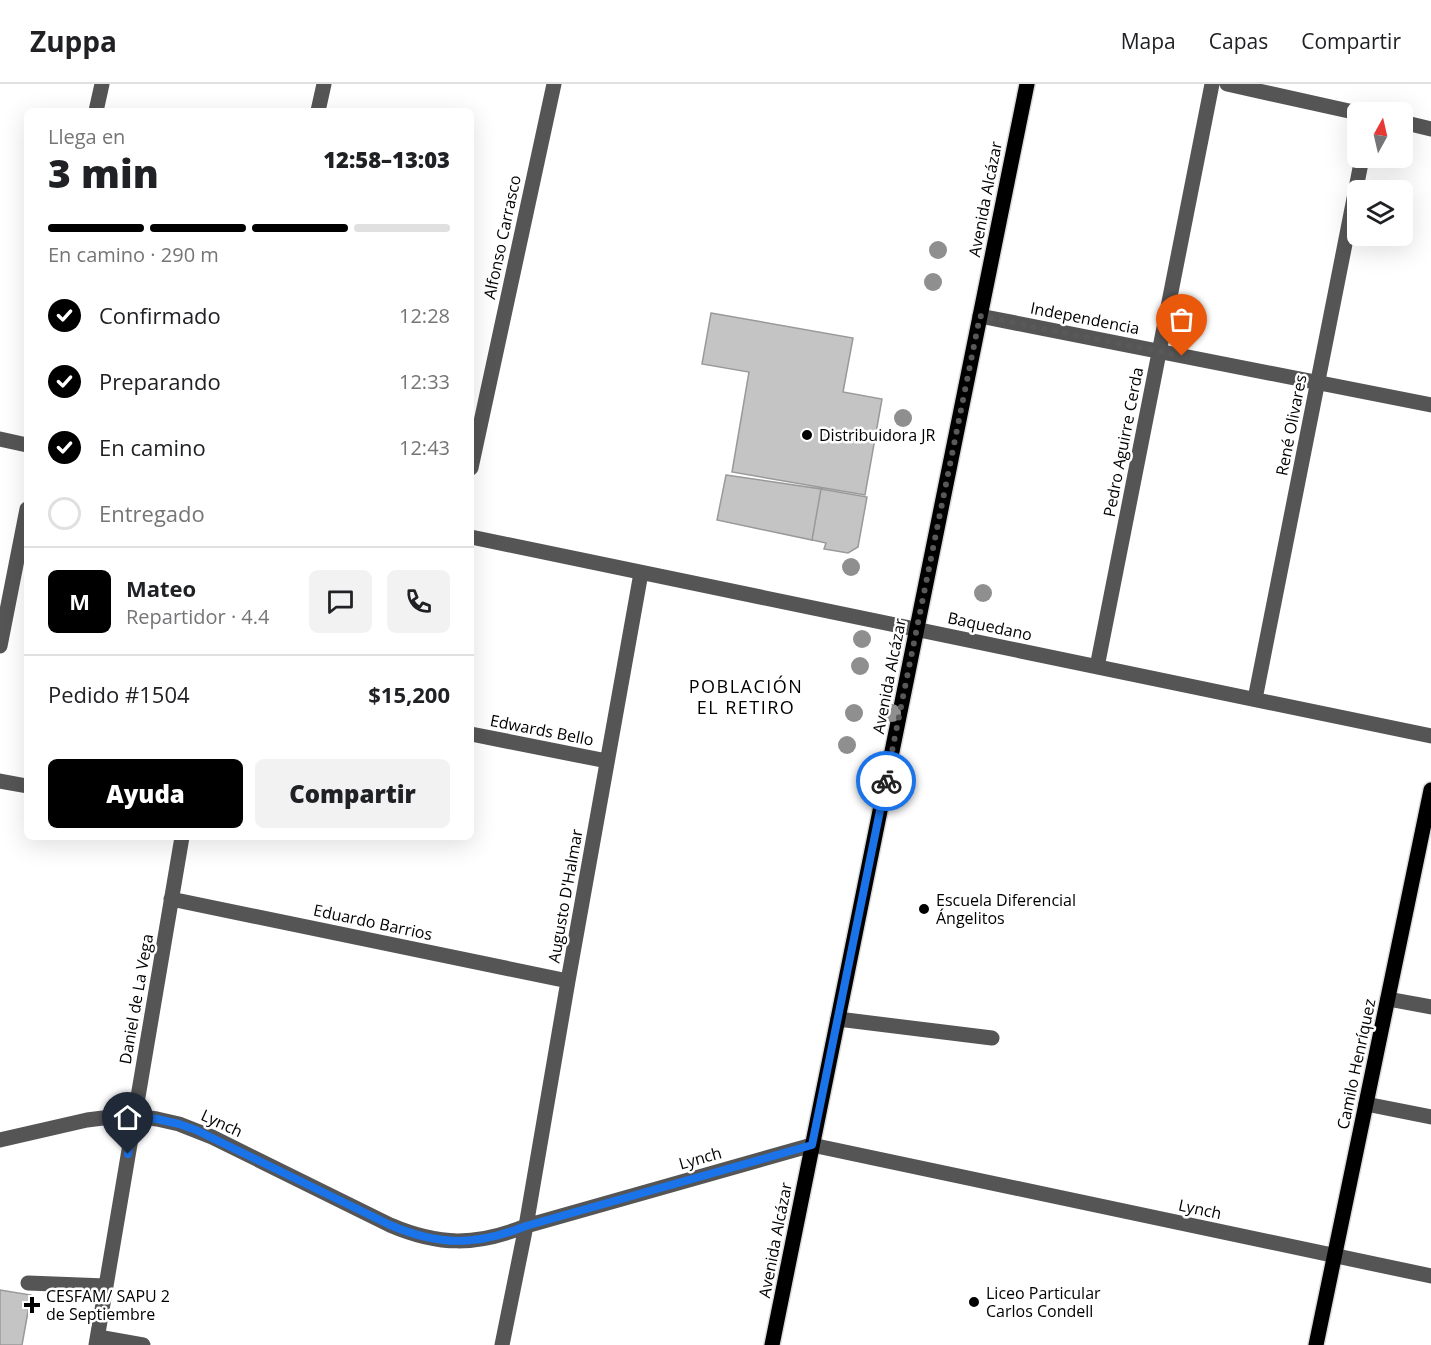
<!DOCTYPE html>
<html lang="es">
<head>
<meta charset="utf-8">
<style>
	:root { --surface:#fff; --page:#f2f2f2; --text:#202124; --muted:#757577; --line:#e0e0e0; --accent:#000 }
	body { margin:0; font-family:"Open Sans",sans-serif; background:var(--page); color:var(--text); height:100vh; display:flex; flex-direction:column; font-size:22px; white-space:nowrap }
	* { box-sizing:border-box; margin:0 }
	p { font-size:20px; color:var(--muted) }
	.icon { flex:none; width:33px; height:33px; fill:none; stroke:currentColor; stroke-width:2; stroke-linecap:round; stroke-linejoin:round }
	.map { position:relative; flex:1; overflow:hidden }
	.side { position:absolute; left:24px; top:24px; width:450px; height:732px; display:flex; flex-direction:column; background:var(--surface); border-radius:9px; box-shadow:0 6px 24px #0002 }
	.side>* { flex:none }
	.needle { width:39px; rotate:8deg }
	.controls { position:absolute; left:1347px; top:18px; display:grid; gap:12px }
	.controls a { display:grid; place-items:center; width:66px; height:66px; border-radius:9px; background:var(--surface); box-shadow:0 6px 24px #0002; font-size:30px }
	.pin { position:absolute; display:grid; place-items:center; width:51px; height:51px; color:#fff; margin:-62px -26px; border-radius:50% 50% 50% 0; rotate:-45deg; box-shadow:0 0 6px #0007 }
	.pin .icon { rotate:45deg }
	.courier { position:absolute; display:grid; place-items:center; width:60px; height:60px; margin:-30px; border:4px solid #1a73e8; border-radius:50%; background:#fff; color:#222; box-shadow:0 2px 8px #0007 }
	.summary em { font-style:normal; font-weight:800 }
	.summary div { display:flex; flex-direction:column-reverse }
	.summary { display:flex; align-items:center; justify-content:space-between; height:102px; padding:0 24px }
	h1 { font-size:39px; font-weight:800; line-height:45px }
	.bar { display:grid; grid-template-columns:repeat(4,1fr); gap:9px 6px; align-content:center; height:72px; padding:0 24px }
	.bar i { height:8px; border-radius:4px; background:var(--line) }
	.bar .on { background:var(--accent) }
	.bar p { grid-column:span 4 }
	.line { display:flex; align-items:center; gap:15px; padding:0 24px; border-top:2px solid var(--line) }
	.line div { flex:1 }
	.round { display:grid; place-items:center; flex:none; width:63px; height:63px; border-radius:9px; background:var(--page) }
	ol { padding:0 24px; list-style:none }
	li { display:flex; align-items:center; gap:18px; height:66px }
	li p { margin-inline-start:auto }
	li .icon { padding:6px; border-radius:50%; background:var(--accent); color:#fff; stroke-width:4 }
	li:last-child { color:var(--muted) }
	li i { width:33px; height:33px; border:3px solid var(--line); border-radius:50% }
	.primary-button { display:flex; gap:12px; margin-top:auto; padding:12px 24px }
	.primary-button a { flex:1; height:69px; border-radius:9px; background:var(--accent); color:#fff; font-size:24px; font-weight:800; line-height:69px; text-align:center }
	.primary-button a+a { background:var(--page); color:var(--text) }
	header { display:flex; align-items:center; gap:36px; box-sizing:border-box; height:84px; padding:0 30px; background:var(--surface); border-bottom:2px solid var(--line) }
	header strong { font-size:28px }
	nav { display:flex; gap:33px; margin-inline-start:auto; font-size:21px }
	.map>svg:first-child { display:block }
	.building { fill:#c4c4c4; stroke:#999; stroke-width:1.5 }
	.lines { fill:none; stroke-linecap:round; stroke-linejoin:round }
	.major-casing { stroke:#dbdbdb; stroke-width:18 }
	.minor { stroke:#555; stroke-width:15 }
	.major { stroke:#000; stroke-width:15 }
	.tree { fill:#8f8f8f }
	.done { stroke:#595959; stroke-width:6; stroke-dasharray:0 10.8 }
	.route { stroke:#1a73e8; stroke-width:8 }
	.poi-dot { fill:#000; stroke:#fff; stroke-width:2 }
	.labels { text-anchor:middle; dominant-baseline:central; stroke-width:5; stroke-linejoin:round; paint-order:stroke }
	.street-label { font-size:16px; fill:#000; stroke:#fff }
	.poi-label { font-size:16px; fill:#000; stroke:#fff; text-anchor:start }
	.neighbourhood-label { font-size:18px; letter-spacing:1.5px; fill:#000; stroke:#fff }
</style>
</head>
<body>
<header>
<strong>Zuppa</strong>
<nav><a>Mapa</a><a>Capas</a><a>Compartir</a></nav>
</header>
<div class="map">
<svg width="1431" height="1261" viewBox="0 0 1431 1261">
	<rect width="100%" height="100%" fill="#fff"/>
	<path class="building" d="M711,229L853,254L843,308L882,315L865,411L732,388L749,288L702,280Z
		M726,391L821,405L812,456L717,436Z
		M821,405L867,413L858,463L848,469L824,465L826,459L812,456Z
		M0,1206L31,1211L22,1261H0Z"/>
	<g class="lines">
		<g class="major-casing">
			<path id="major" d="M772,1261L1027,0
				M1316,1261L1431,706"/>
		</g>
		<path class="minor" d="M1227,0L1358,29
			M96,27L102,0
			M318,27L324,0
			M1402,38L1431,45
			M980,232L1431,321
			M0,355L27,361
			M471,384L554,0
			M471,453L1431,652
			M0,562L27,425
			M1097,583L1212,0
			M1255,615L1362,74
			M471,650L607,677
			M0,697L27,702
			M171,815L568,897
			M1388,915L1431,923
			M838,935L992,954
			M1366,1020L1431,1033
			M0,1056L87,1036L111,1033L135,1032L157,1035L179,1040L212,1053L390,1141C439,1162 476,1162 526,1142L812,1061L1431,1192
			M28,1199L106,1202
			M98,1253L143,1261
			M96,1261L182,753
			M502,1261L526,1142L568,897L641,489"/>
		<use href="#major" class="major"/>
	</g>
	<g class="tree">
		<circle cx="938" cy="166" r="9"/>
		<circle cx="933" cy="198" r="9"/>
		<circle cx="903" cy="334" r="9"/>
		<circle cx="851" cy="483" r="9"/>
		<circle cx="983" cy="509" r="9"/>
		<circle cx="862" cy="555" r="9"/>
		<circle cx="860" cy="582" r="9"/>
		<circle cx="854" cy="629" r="9"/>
		<circle cx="892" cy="629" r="9"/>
		<circle cx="847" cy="661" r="9"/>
	</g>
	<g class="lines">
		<path class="done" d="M886,697L980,232L1182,272"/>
		<path class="route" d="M128,1070L135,1032L157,1035L179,1040L196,1046L390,1141C439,1162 476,1162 526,1142L812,1061L886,697"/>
	</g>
	<g class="poi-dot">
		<circle cx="807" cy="351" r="6"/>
		<circle cx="924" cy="825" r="6"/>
		<circle cx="974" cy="1218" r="6"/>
		<path d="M29 1212h6v6h6v6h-6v6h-6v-6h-6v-6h6z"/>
	</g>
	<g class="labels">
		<g class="street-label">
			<text transform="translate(985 115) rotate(-79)">Avenida Alcázar</text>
			<text transform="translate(502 153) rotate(-78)">Alfonso Carrasco</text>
			<text transform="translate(1085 234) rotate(11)">Independencia</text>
			<text transform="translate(1291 341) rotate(-79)">René Olivares</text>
			<text transform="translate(1123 358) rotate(-79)">Pedro Aguirre Cerda</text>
			<text transform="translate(990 542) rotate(12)">Baquedano</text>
			<text transform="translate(889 592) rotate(-79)">Avenida Alcázar</text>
			<text transform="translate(542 646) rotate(11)">Edwards Bello</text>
			<text transform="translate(565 812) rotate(-80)">Augusto D'Halmar</text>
			<text transform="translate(373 838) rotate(12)">Eduardo Barrios</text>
			<text transform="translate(136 915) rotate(-80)">Daniel de La Vega</text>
			<text transform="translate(1356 980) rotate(-78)">Camilo Henríquez</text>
			<text transform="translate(222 1039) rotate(25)">Lynch</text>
			<text transform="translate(700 1074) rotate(-16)">Lynch</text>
			<text transform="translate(1200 1125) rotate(12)">Lynch</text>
			<text transform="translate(775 1156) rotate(-79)">Avenida Alcázar</text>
		</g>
		<g class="poi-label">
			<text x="819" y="351">Distribuidora JR</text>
			<text x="936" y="816">Escuela Diferencial<tspan x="936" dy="18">Ángelitos</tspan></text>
			<text x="986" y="1209">Liceo Particular<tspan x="986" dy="18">Carlos Condell</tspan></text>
			<text x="46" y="1212">CESFAM/ SAPU 2<tspan x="46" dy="18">de Septiembre</tspan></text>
		</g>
		<g class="neighbourhood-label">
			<text x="746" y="602">POBLACIÓN<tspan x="746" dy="21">EL RETIRO</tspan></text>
		</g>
	</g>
</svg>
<div class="controls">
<a><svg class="needle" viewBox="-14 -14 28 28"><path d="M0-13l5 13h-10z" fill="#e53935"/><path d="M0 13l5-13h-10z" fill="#757577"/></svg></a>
<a><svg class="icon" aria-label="layers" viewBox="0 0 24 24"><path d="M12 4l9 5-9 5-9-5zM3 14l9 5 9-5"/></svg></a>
</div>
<div class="pin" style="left:1182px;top:272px;background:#ea580c"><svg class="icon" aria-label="bag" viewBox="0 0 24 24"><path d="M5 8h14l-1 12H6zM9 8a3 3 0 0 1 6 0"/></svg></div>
<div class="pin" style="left:128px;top:1070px;background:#1f2937"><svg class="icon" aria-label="home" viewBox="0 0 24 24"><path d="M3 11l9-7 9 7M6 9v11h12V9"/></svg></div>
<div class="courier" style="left:886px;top:697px"><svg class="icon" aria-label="bike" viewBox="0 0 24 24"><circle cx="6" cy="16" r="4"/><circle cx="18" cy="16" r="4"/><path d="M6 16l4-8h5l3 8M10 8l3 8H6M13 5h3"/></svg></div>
<section class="side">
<div class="summary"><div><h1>3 min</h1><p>Llega en</p></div><em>12:58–13:03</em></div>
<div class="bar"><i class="on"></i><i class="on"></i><i class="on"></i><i></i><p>En camino · 290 m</p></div>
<ol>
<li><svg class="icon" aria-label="check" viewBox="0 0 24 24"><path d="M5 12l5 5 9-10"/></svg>Confirmado<p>12:28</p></li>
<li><svg class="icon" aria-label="check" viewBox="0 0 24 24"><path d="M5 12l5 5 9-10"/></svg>Preparando<p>12:33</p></li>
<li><svg class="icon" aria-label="check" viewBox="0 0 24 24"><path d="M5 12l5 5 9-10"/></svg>En camino<p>12:43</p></li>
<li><i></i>Entregado</li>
</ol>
<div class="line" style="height:108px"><b class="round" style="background:var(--accent);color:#fff">M</b><div><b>Mateo</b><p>Repartidor · 4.4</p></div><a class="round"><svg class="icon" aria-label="chat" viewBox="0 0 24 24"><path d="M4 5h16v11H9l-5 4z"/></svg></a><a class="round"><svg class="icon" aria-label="phone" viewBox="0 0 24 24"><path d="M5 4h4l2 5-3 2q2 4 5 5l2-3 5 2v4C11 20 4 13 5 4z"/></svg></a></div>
<div class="line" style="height:78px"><div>Pedido #1504</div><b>$15,200</b></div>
<div class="primary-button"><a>Ayuda</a><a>Compartir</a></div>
</section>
</div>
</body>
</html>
